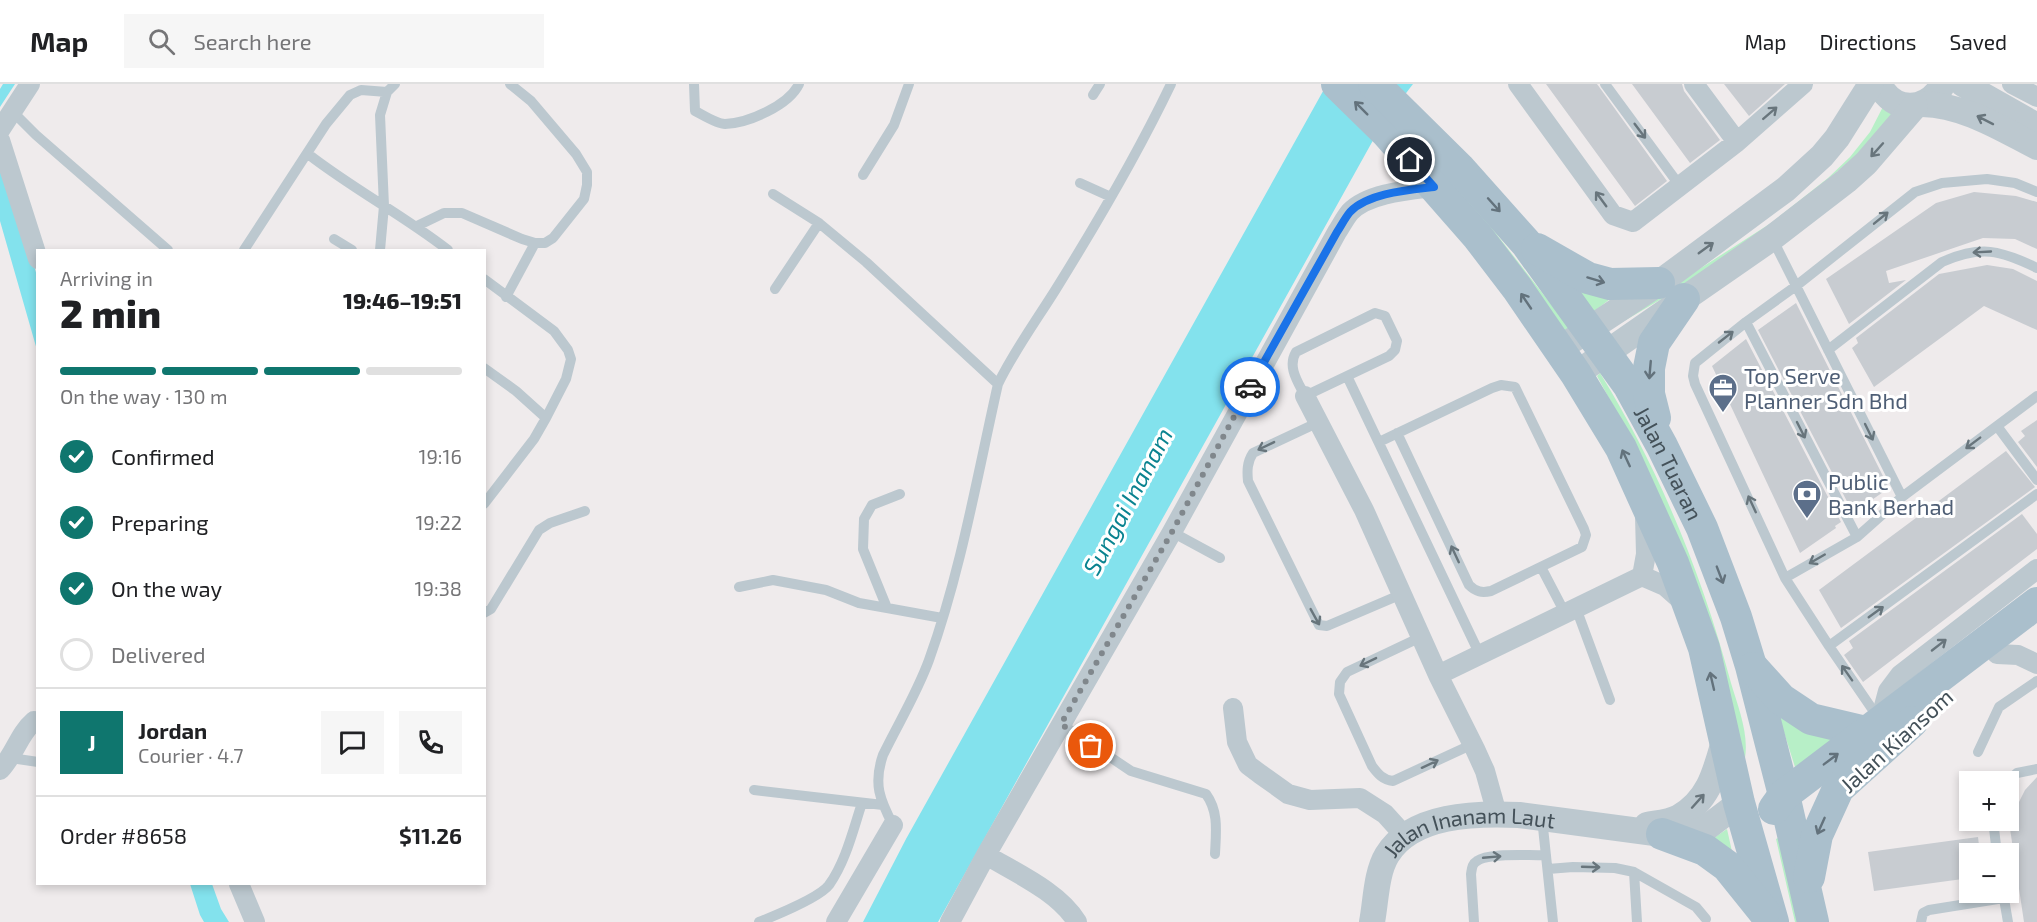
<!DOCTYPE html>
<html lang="en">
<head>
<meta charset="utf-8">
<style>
	:root { --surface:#fff; --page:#f6f6f6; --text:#202124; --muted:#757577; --line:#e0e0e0; --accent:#0f766e }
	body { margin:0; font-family:"Exo 2",sans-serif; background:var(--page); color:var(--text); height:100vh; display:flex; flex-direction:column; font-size:22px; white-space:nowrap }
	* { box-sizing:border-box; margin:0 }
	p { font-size:20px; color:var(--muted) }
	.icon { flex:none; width:33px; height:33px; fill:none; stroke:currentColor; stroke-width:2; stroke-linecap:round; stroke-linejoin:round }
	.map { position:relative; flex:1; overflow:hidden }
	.details { position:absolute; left:36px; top:165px; width:450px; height:636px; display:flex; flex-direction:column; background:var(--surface); border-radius:0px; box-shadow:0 3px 9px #0003 }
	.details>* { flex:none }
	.buttons { position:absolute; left:1959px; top:687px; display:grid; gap:12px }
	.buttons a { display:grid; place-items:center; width:60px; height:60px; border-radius:0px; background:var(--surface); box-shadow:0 3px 9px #0003; font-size:30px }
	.pin { position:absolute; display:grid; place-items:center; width:51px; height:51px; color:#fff; margin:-26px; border:3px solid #fff; border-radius:50%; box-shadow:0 2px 6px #0007 }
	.courier { position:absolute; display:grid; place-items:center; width:60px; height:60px; margin:-30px; border:4px solid #1a73e8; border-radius:50%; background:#fff; color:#222; box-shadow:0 2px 8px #0007 }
	.overview em { font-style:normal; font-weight:800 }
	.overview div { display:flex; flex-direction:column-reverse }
	.overview { display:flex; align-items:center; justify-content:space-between; height:102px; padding:0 24px }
	h1 { font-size:39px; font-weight:800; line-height:45px }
	.bar { display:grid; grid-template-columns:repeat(4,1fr); gap:9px 6px; align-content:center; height:72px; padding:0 24px }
	.bar i { height:8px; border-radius:4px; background:var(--line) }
	.bar .on { background:var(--accent) }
	.bar p { grid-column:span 4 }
	.line { display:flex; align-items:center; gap:15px; padding:0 24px; border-top:2px solid var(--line) }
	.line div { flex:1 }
	.round { display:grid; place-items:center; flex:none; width:63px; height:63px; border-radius:0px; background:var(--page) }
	ol { padding:0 24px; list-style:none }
	li { display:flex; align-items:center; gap:18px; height:66px }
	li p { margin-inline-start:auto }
	li .icon { padding:6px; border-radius:50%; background:var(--accent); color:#fff; stroke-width:4 }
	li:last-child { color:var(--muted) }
	li i { width:33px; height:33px; border:3px solid var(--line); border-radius:50% }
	header { display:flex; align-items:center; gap:36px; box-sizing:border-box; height:84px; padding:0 30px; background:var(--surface); border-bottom:2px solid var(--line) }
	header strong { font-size:28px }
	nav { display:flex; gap:33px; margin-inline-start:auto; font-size:21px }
	.search { width:420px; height:54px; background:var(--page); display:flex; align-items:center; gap:15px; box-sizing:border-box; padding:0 21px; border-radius:0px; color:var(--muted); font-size:22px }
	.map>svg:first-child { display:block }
	.green { fill:#b7efc7 }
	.water { fill:#83e2ed }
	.building { fill:#c8ccd1 }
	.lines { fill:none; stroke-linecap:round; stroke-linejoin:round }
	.service { stroke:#bcc8cf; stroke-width:10 }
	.minor { stroke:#bcc8cf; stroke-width:20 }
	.tertiary { stroke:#bcc8cf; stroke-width:26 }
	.primary { stroke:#aabfcc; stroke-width:32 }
	.oneway { stroke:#63727c }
	.oneway2 { stroke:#68757c }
	.done { stroke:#80878c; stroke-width:6; stroke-dasharray:0 10.8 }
	.route { stroke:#1a73e8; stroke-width:8 }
	.labels { text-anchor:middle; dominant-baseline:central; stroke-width:6; stroke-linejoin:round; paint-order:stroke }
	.service-label { font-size:22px; fill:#4e5e75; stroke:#fff; text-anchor:start }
	.street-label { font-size:22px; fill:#445159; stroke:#fff }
	.water-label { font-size:24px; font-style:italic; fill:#0a8390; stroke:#fff }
</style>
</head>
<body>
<header>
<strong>Map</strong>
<div class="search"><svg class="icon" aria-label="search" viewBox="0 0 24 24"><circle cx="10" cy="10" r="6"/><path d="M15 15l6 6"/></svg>Search here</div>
<nav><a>Map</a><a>Directions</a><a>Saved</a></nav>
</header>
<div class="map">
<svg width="2037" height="838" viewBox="0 0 2037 838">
	<rect width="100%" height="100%" fill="#efebec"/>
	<path class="green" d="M1890,9L1909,26L1748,164L1614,243L1612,241L1771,139L1828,94L1850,73L1870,48Z
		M1454,101L1491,143L1571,246L1568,249L1556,242Z
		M1576,205L1614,212L1592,229Z
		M1600,289C1659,385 1702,490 1731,599C1738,623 1749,649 1745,674L1624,342L1597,292Z
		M1777,626L1845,652L1795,683Z
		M1727,745L1733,772L1711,756Z
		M1780,753L1800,838H1795L1776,755Z"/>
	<path class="water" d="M3,0H15L0,23V5Z
		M1327,0H1413L1381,42L938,838H863L906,755Z
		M0,64L37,192V266L0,137Z
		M190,800H212L221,825L229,838H204L200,831Z"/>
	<path class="building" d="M1546,0H1597L1667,97L1635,122Z
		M1632,0H1682L1684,7L1720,56L1690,79Z
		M1724,0H1785L1749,32Z
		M1974,108L2016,112L2037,118V165L2015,155L1983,154L1886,187L1889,199L1906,196L1849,240L1826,195L1936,119Z
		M1987,181L2013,185L2037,197V246L1984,222L1874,303L1852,264L1858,259L1856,254L1939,190Z
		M1796,219L1889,404L1853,429L1758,246Z
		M1746,255L1841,438L1835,442L1836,444L1800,469L1712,282Z
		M2037,336V383L2018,358L2025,352L2021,347Z
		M2006,367L2035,403L1841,544L1819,506Z
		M2022,430L2037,450V465L1863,598L1844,571L1853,564L1849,557Z
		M2037,693V838H2024L2009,738L2025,706Z
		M1978,753L1980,770H1970V794L1874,807L1868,768Z"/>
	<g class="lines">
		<path class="service" d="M694,0L695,27C703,31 717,40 725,40C749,39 789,21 799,0
			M1605,0L1680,102
			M1093,11L1100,0
			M12,27L36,51L168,166
			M308,70C353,105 403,131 448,166
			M863,91L894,41L909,0
			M1080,99L1111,113
			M773,110L819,139L866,178L998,300
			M417,142L444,129H462L522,155L535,159H545L553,154L584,115L587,101V88L576,70L531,17L510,0
			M1772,154L1902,413
			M334,155L352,166
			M244,166L326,40L350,11L361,6L387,8
			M380,166L384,122L380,31L387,8L395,0
			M484,195L554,247L568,266L571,275L566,295L546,334
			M775,205L819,139
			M506,213L535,159
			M1375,229L1385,232L1397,257L1395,266L1389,272L1305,312C1298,298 1287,283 1296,268Z
			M1746,238L1857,453
			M1828,266L1942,178C1981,161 2000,166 2037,184
			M484,284L516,307L546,334L534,355L484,420
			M1347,292L1480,571
			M1319,338L1253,369C1247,378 1247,387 1248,397L1319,541L1327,542L1402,510
			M1997,342L2037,396
			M1379,358L1492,304L1501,301L1515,303L1584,445L1586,451L1582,463L1491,507C1482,509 1476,508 1469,501L1397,349
			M900,410L872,421L864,435L863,465L887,524L942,534
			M1172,448L1220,474
			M1541,483L1565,529
			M1785,494L1857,453L1902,413L2037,312
			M739,503L773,496L826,506L859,519L887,524
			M1576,524L1610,616
			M484,529L491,525L539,446L550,439L585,427
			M1421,553L1347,588L1340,598L1339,610L1372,682C1378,690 1383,696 1393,697L1473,660
			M1829,562L2037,410
			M1879,635L1829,562L1785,494L1695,300L1693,292L1695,279L1746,238L1796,202L1915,108L1942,99L1987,95L2015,99L2037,108
			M1061,640L1131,687L1206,710C1219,728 1216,748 1215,770
			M1978,668L1999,623L2037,597
			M11,674L38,678
			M2007,698L2017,689L2037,685
			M754,706L883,721
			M1542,734L1553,838
			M1993,736L1997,770
			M893,741C880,716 873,700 883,671C898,640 917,609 929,576C961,487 977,393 998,300C1014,267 1036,237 1056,205C1097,139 1137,71 1171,0
			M1548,785L1573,783L1615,784L1634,788L1696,823L1706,835
			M1634,788L1637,838
			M2003,809L2008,838
			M759,838C774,832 820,813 829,801C846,777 853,746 862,719
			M1474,838L1471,790C1472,784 1472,780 1477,777C1489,768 1531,772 1546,771
			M1921,838L1923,829L1929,826L2004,814"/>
		<path class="minor" d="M1518,0L1613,131L1633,138L1737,58L1803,0
			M1694,0L1737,58
			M2012,0L2037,13
			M0,46L30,0
			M0,56L38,175
			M1305,312L1364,426L1438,591L1475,665L1485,687L1497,730
			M1642,492L1646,470L1645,432
			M1997,570L2018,571L2037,580
			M1438,591L1642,492L1665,502L1683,518
			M1233,624L1237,658L1248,681L1260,690L1288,710L1310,716L1360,714L1385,730L1404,751
			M1880,637L1888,607L1900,591L2037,485
			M0,686C15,670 19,650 34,637L38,638
			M986,771C1016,789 1059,808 1077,838
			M239,800L255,838
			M836,838L893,741
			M950,838L986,771L1172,448L1337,148C1341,142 1345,134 1350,128C1368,109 1409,106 1434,103"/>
		<g class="tertiary">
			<path d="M1879,0C1894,30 1927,28 1943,0"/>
			<path d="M1963,0L2037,42"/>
			<path d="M1922,20C1964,21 2000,44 2037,63"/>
			<path d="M1559,265L1659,199L1786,105L1822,72L1837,54L1871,0"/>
			<path d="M1576,290L1772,154L1846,97L1866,79L1915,22"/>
			<path d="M1647,741C1657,739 1670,738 1679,733C1710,716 1716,685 1725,654"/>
			<path id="s1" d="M1372,838C1376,817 1376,789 1387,771C1412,730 1476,729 1519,731L1662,750H1688L1705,745L1739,719"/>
		</g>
		<g class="primary">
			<path d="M1337,0L1386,48L1478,153L1517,204L1576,290L1621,364L1673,479L1704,564L1739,719L1773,838"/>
			<path id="s2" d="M1374,0L1460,85L1526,159L1629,302L1662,362L1702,444L1736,533L1751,582L1784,711L1813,838"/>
			<path d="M1537,165L1588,194L1610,200L1659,199"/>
			<path d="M1655,334L1649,310V284L1654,259L1684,215"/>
			<path d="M1753,584L1781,615L1811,635L1866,648"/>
			<path d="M1774,725L1784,711L2037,519"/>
			<path d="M1662,750L1705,766L1727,782L1764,828"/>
			<path d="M1809,793L1817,751L1838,705L1912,638"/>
		</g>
	</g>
	<defs><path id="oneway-shaft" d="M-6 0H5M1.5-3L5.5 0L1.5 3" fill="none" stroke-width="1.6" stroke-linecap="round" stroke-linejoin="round" transform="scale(1.5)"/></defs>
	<g class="oneway">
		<use href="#oneway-shaft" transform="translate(1361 24) rotate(-135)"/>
		<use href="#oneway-shaft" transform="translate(1494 121) rotate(48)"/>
		<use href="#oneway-shaft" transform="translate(1596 196) rotate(17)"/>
		<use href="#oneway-shaft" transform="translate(1526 217) rotate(-124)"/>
		<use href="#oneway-shaft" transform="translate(1650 286) rotate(95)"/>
		<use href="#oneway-shaft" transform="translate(1626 374) rotate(-115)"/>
		<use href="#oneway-shaft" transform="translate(1720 491) rotate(69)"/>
		<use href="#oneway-shaft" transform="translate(1712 597) rotate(-103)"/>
		<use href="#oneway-shaft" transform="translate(1831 675) rotate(-37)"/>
		<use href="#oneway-shaft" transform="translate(1821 742) rotate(114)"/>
	</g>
	<g class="oneway2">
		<use href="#oneway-shaft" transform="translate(1770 29) rotate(-41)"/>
		<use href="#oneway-shaft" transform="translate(1985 36) rotate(-153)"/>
		<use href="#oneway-shaft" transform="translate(1640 47) rotate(53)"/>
		<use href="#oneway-shaft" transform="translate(1877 66) rotate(132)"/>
		<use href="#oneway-shaft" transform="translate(1601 115) rotate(-126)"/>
		<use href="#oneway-shaft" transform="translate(1881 134) rotate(-39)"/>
		<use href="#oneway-shaft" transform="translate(1706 164) rotate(-36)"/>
		<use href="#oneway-shaft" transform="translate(1982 168) rotate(177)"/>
		<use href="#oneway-shaft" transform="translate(1726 253) rotate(-38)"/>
		<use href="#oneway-shaft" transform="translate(1801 346) rotate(63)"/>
		<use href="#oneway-shaft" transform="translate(1869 348) rotate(64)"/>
		<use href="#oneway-shaft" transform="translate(1973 359) rotate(143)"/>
		<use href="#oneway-shaft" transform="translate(1266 362) rotate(154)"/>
		<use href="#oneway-shaft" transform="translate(1752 420) rotate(-115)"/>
		<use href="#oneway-shaft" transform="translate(1455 470) rotate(-115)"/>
		<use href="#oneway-shaft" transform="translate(1817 475) rotate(150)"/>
		<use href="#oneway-shaft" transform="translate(1876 528) rotate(-36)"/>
		<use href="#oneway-shaft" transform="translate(1315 533) rotate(61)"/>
		<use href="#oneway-shaft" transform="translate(1939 561) rotate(-38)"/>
		<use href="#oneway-shaft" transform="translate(1368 578) rotate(154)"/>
		<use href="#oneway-shaft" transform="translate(1847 589) rotate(-125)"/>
		<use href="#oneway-shaft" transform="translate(1430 680) rotate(-25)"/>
		<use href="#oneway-shaft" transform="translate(1698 717) rotate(-48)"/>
		<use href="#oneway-shaft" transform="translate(1492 773) rotate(-5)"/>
		<use href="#oneway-shaft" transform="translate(1591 783) rotate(2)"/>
	</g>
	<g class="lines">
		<path class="done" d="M1091,662L1061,640L1172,448L1250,303"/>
		<path class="route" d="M1250,303L1337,148C1341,142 1345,134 1350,128C1368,109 1409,106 1434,103L1410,76"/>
	</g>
	<defs>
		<g id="office-pin" transform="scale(1.5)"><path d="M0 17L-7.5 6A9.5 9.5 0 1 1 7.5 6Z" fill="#5c6f8a" stroke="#fff"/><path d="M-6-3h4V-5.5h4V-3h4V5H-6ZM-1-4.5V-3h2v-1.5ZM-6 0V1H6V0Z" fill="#fff"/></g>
		<g id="bank-pin" transform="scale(1.5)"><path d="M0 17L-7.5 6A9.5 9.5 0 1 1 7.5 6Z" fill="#5c6f8a" stroke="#fff"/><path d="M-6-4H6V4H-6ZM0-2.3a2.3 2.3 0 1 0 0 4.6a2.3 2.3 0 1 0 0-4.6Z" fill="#fff"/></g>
	</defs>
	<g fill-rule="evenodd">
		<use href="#office-pin" x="1723" y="304"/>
		<use href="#bank-pin" x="1807" y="410"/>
	</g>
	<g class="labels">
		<g class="service-label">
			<text x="1744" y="291">Top Serve<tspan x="1744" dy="25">Planner Sdn Bhd</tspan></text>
			<text x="1828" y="397">Public<tspan x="1828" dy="25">Bank Berhad</tspan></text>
		</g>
		<g class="street-label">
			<text stroke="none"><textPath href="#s2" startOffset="483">Jalan Tuaran</textPath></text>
			<text transform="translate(1896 656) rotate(-42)">Jalan Kiansom</text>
			<text stroke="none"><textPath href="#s1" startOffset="160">Jalan Inanam Laut</textPath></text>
		</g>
		<g class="water-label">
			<text transform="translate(1127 417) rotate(-62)">Sungai Inanam</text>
		</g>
	</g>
</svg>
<div class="buttons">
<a>+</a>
<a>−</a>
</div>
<div class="pin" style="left:1091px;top:662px;background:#ea580c"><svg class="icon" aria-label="bag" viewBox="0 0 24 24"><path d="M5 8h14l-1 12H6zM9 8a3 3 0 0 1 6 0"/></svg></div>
<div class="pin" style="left:1410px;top:76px;background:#1f2937"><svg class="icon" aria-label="home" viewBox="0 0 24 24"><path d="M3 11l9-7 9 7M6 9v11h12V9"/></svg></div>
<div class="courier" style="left:1250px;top:303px"><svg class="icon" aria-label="car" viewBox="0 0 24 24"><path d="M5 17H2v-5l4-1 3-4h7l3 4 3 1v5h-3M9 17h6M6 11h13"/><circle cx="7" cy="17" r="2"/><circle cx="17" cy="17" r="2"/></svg></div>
<section class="details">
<div class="overview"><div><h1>2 min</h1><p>Arriving in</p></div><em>19:46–19:51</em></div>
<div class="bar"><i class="on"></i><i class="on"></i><i class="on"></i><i></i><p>On the way · 130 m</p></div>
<ol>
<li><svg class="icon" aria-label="check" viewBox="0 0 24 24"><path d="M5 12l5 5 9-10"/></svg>Confirmed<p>19:16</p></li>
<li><svg class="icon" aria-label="check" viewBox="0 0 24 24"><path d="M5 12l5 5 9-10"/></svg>Preparing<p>19:22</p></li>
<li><svg class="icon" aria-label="check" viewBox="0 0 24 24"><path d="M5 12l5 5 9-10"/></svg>On the way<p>19:38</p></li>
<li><i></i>Delivered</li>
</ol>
<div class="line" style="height:108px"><b class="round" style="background:var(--accent);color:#fff">J</b><div><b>Jordan</b><p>Courier · 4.7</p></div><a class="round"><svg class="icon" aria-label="chat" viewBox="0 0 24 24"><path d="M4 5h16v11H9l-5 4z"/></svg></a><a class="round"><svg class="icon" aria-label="phone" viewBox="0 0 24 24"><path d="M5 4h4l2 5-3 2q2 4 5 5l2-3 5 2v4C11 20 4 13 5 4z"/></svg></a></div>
<div class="line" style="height:78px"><div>Order #8658</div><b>$11.26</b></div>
</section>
</div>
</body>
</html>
